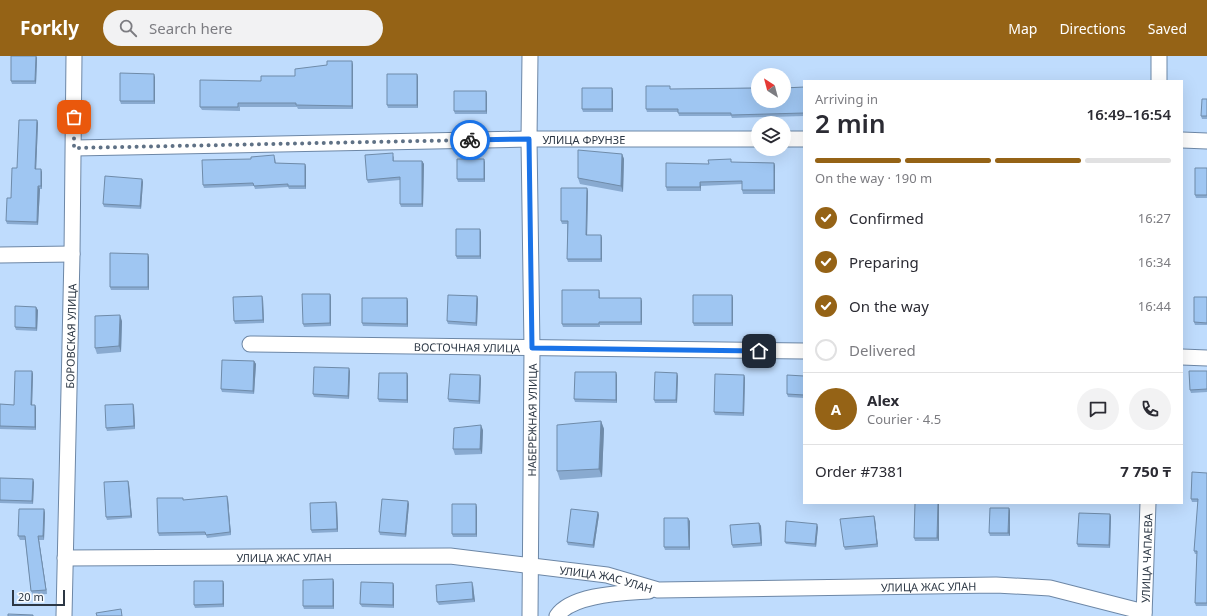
<!DOCTYPE html>
<html lang="en">
<head>
<meta charset="utf-8">
<style>
	:root { --surface:#fff; --page:#f2f2f3; --text:#2b2b33; --muted:#7c7c81; --line:#e1e1e2; --accent:#956316 }
	body { margin:0; font-family:"Noto Sans",sans-serif; background:var(--page); color:var(--text); height:100vh; display:flex; flex-direction:column; font-size:15px; white-space:nowrap }
	* { box-sizing:border-box; margin:0 }
	p { font-size:13px; color:var(--muted) }
	.icon { flex:none; width:22px; height:22px; fill:none; stroke:currentColor; stroke-width:2; stroke-linecap:round; stroke-linejoin:round }
	.map { position:relative; flex:1; overflow:hidden }
	.details { position:absolute; left:803px; top:24px; width:380px; height:424px; display:flex; flex-direction:column; background:var(--surface); border-radius:0px; box-shadow:0 4px 16px #0002 }
	.details>* { flex:none }
	.needle { width:26px; rotate:324deg }
	.tools { position:absolute; left:751px; top:12px; display:grid; gap:8px }
	.tools a { display:grid; place-items:center; width:40px; height:40px; border-radius:50%; background:var(--surface); box-shadow:0 4px 16px #0002; font-size:20px }
	.scale { position:absolute; left:12px; bottom:10px; width:53px; box-sizing:border-box; padding-left:4px; border:2px solid #2c3744; border-top:0; font-size:11px; line-height:14px; white-space:nowrap; color:#2c3744; -webkit-text-stroke:3px #f7fafd; paint-order:stroke }
	.pin { position:absolute; display:grid; place-items:center; width:34px; height:34px; color:#fff; margin:-17px; border-radius:8px; box-shadow:0 2px 6px #0006 }
	.courier { position:absolute; display:grid; place-items:center; width:40px; height:40px; margin:-20px; border:3px solid #1a73e8; border-radius:50%; background:#fff; color:#222; box-shadow:0 1px 5px #0007 }
	.headline em { font-style:normal; font-weight:600 }
	.headline div { display:flex; flex-direction:column-reverse }
	.headline { display:flex; align-items:center; justify-content:space-between; height:68px; padding:0 12px }
	h1 { font-size:26px; font-weight:600; line-height:30px }
	.bar { display:grid; grid-template-columns:repeat(4,1fr); gap:6px 4px; align-content:center; height:48px; padding:0 12px }
	.bar i { height:5px; border-radius:3px; background:var(--line) }
	.bar .selected { background:var(--accent) }
	.bar p { grid-column:span 4 }
	.line { display:flex; align-items:center; gap:10px; padding:0 12px; border-top:1px solid var(--line) }
	.line div { flex:1 }
	.round { display:grid; place-items:center; flex:none; width:42px; height:42px; border-radius:21px; background:var(--page) }
	ol { padding:0 12px; list-style:none }
	li { display:flex; align-items:center; gap:12px; height:44px }
	li p { margin-inline-start:auto }
	li .icon { padding:4px; border-radius:50%; background:var(--accent); color:#fff; stroke-width:4 }
	li:last-child { color:var(--muted) }
	li i { width:22px; height:22px; border:2px solid var(--line); border-radius:50% }
	header { display:flex; align-items:center; gap:24px; box-sizing:border-box; height:56px; padding:0 20px; background:var(--accent); color:#fff }
	header strong { font-size:19px }
	nav { display:flex; gap:22px; margin-inline-start:auto; font-size:14px }
	.search { width:280px; height:36px; background:var(--page); display:flex; align-items:center; gap:10px; box-sizing:border-box; padding:0 14px; border-radius:22px; color:var(--muted); font-size:15px }
	.map>svg:first-child { display:block }
	.lines { fill:none; stroke-linecap:round; stroke-linejoin:round }
	.street-casing { stroke:#6d87a6; stroke-width:17 }
	.street { stroke:#fff; stroke-width:15 }
	.wall { fill:#89aad0 }
	.shaded-wall { fill:#6f8ba9 }
	.building { fill:#9fc6f2; stroke:#6f8ba9 }
	.done { stroke:#5f7185; stroke-width:4; stroke-dasharray:0 7.2 }
	.route { stroke:#1a73e8; stroke-width:5 }
	.labels { text-anchor:middle; dominant-baseline:central; stroke-width:3; stroke-linejoin:round; paint-order:stroke }
	.street-label { font-size:11px; fill:#2c3744; stroke:#f7fafd }
</style>
</head>
<body>
<header>
<strong>Forkly</strong>
<div class="search"><svg class="icon" aria-label="search" viewBox="0 0 24 24"><circle cx="10" cy="10" r="6"/><path d="M15 15l6 6"/></svg>Search here</div>
<nav><a>Map</a><a>Directions</a><a>Saved</a></nav>
</header>
<div class="map">
<svg width="1207" height="560" viewBox="0 0 1207 560">
	<rect width="100%" height="100%" fill="#bfdcfd"/>
	<g class="lines">
		<g class="street-casing">
			<g id="street">
				<path d="M1159,0V25"/>
				<path d="M784,83H804"/>
				<path d="M1182,84L1207,85"/>
				<path id="s1" d="M74,92L529,83H758"/>
				<path d="M0,199L72,198"/>
				<path id="s2" d="M250,288L804,295"/>
				<path d="M1182,301L1207,302"/>
				<path id="s3" d="M65,502L450,500L607,519L658,534L996,529L1050,532L1144,556"/>
				<path id="s4" d="M64,560L72,198L74,0"/>
				<path id="s5" d="M530,560L532,292L529,83L530,0"/>
				<path d="M557,560C572,538 624,537 649,535"/>
				<path id="s6" d="M1144,560L1148,447"/>
			</g>
		</g>
		<use href="#street" class="street"/>
	</g>
	<path class="wall" d="M36,0L37,2L36,28H12L11,25Z
		M352,5L353,9V53H298L297,51H240V55L202,54L200,51L261,25L295,20Z
		M417,18L418,21V52H388L387,49Z
		M155,21V48H121L120,45Z
		M804,31V60L732,62L731,60H679L678,56H647L646,53L672,33Z
		M486,35L487,38V58H455L454,55Z
		M613,35V56H583L582,53Z
		M1207,43V63H1202L1201,60Z
		M37,64L38,67L36,113L42,116V133H40L38,169L7,168L6,165L17,112Z
		M622,98L624,103L623,136L580,128L578,122Z
		M394,100V105H422L424,108L423,151H401L400,148V124L368,127L367,124Z
		M275,102L276,107L305,108L306,111V133H289L288,131L255,133L254,130L204,132L203,129Z
		M485,106V126H458L457,123Z
		M732,106L774,107L775,110V138H743L742,134V128L701,130V135H667L666,131L709,108Z
		M1207,112V142H1196L1195,139Z
		M142,123L143,126L141,153L104,151L103,148Z
		M588,135L587,179H601L602,182V206H568L567,203V168H562L561,165Z
		M481,176V203H457L456,200Z
		M149,201V234H111L110,231Z
		M599,234L600,237V242L642,245V269H600V271H563L562,268Z
		M330,238L331,241V270L304,271L303,268Z
		M732,239L733,242V270H694L693,267Z
		M477,240L478,243L477,270L448,268L447,265Z
		M1207,241V269H1195L1194,266Z
		M263,243L264,267L235,268L234,265Z
		M408,245V271L363,270L362,267Z
		M38,254L37,275L16,274L15,271Z
		M122,265L121,296L97,298L95,292Z
		M254,305L256,308L254,338L222,336L221,333Z
		M32,315L33,318L32,349H35L36,352V374L0,373V348L14,349Z
		M350,315L349,343L314,341L313,338Z
		M1207,315V336L1191,337L1190,334Z
		M617,319V347L575,346L574,343Z
		M744,319L745,322L744,360L715,359L714,356Z
		M408,320V347L379,346L378,343Z
		M678,320L677,347H655L654,344Z
		M804,320V342L788,341L787,338Z
		M481,322L480,348L449,346L448,343Z
		M133,348L134,351L135,373L107,375L106,372Z
		M601,365L604,373L602,421L560,424L557,415Z
		M483,374L482,398L455,399L453,393Z
		M1207,417V550H1196L1195,547L1197,498H1195L1194,495L1198,446H1192L1191,443Z
		M0,422L34,426L33,448L0,447Z
		M128,425L129,428L132,462L107,464L106,461Z
		M228,443L231,479L207,482L206,479L159,480L158,477L184,444Z
		M408,445L409,448L406,481L380,479L379,476Z
		M915,447H939V485H915L914,482Z
		M337,449L338,476L312,477L311,474Z
		M477,451V481H453L452,478Z
		M1009,452L1010,455V480H990L989,477Z
		M44,453L45,457L44,484H39L47,538L33,539L31,535L25,484H20L18,480Z
		M598,456L599,459L594,492L568,489L567,486Z
		M1110,458L1111,461L1110,492L1078,491L1077,488Z
		M875,463L878,491L845,494L844,491Z
		M690,465V494H665L664,491Z
		M759,467L761,470L762,490L733,492L732,489Z
		M818,471L816,491L786,488L785,486Z
		M334,526V553H304L303,550Z
		M393,527L394,530V552L362,551L360,548Z
		M224,528V551L195,552L194,549Z
		M473,529L475,546L439,549L437,546Z"/>
	<path class="shaded-wall" d="M36,0L37,2L36,28L35,25Z
		M352,5L353,9V53L352,50Z
		M154,18L155,21V48L154,45Z
		M417,18L418,21V52L417,49Z
		M612,32L613,35V56L612,53Z
		M486,35L487,38V58L486,55Z
		M37,64L38,67L36,116L35,113Z
		M622,98L624,103L623,136L621,130Z
		M484,103L485,106V126L484,123Z
		M422,105L424,108L423,151L422,148Z
		M774,107L775,110V138L774,134Z
		M305,108L306,111V133L305,130Z
		M41,113L42,116V133L41,130Z
		M142,123L143,126L141,153L140,150Z
		M700,126L701,130V135L700,131Z
		M38,130L40,133L38,169L37,166Z
		M587,132L588,135L587,182L586,179Z
		M480,173L481,176V203L480,200Z
		M601,179L602,182V206L601,203Z
		M148,198L149,201V234L148,231Z
		M330,238L331,241V270L330,267Z
		M732,239L733,242V270L732,267Z
		M262,240L263,243L264,267L263,264Z
		M477,240L478,243L477,270L476,267Z
		M407,242L408,245V271L407,268Z
		M641,242L642,245V269L641,266Z
		M36,251L38,254L37,275L36,272Z
		M120,259L122,265L121,296L119,290Z
		M254,305L256,308L254,338L253,335Z
		M349,312L350,315L349,343L348,340Z
		M32,315L33,318L32,352L31,349Z
		M616,316L617,319V347L616,344Z
		M407,317L408,320V347L407,344Z
		M677,317L678,320L677,347L676,344Z
		M480,319L481,322L480,348L479,345Z
		M744,319L745,322L744,360L743,357Z
		M133,348L134,351L135,373L134,370Z
		M35,349L36,352V374L35,371Z
		M601,365L604,373L602,421L599,413Z
		M481,369L483,374L482,398L480,393Z
		M33,423L34,426L33,448L32,445Z
		M128,425L129,428L132,462L131,460Z
		M227,440L228,443L231,479L230,476Z
		M408,445L409,448L406,481L405,478Z
		M336,446L337,449L338,476L337,473Z
		M938,447H939V485L937,482Z
		M476,448L477,451V481L476,478Z
		M1009,452L1010,455V480L1008,477Z
		M44,453L45,457L44,484L43,480Z
		M598,456L599,459L594,492L593,489Z
		M1110,458L1111,461L1110,492L1109,489Z
		M874,460L875,463L878,491L877,488Z
		M688,462L690,465V494L689,491Z
		M759,467L761,470L762,490L761,487Z
		M817,468L818,471L816,491L815,488Z
		M38,480L39,484L47,538L46,534Z
		M333,523L334,526V553L333,550Z
		M223,525L224,528V551L223,548Z
		M472,526L473,529L475,546L473,543Z
		M393,527L394,530V552L393,549Z"/>
	<path class="building" d="M11,0H36L35,25H11Z
		M327,5H352V50L296,49V47H238V51H200V24L261,25V20H295V13L327,9Z
		M120,17L154,18V45H120Z
		M387,18H417V49H387Z
		M646,30H670V33L758,32V45H784V32L804,31V57L731,59V57H678V53H646Z
		M582,32H612V53H582Z
		M454,35H486V55H454Z
		M1202,43H1207V60H1201Z
		M19,64H37L35,113H41V130H38L37,166L6,165L7,142H11L12,112H17Z
		M578,94L622,98L621,130L578,122Z
		M393,97V105H422V148H400V121L367,124L365,99Z
		M274,99L275,107L305,108V130H288V128L254,130L253,127L203,129L202,104L251,103V101Z
		M457,103H484V123H457Z
		M731,103V106L774,107V134H742V125L700,126V131H666V107L709,108L708,104Z
		M1195,112H1207V139H1195Z
		M105,120L142,123L140,150L103,148Z
		M561,132H587L586,179H601V203H567L568,165H561Z
		M456,173H480V200H456Z
		M110,197L148,198V231H110Z
		M562,234H599V242H641V266H599V268H562Z
		M302,238H330V267L303,268Z
		M448,239L477,240L476,267L447,265Z
		M693,239H732V267H693Z
		M262,240L263,264L234,265L233,241Z
		M1194,241H1207V267L1194,266Z
		M362,242H407V268L362,267Z
		M15,250L36,251V272L15,271Z
		M120,259L119,290L95,292V260Z
		M222,304L254,305L253,335L221,333Z
		M314,311L349,312L348,340L313,338Z
		M15,315H32L31,349H35V371L0,370V348L14,349Z
		M1189,315H1207V333L1190,334Z
		M575,316H616V344L574,343Z
		M655,316L677,317L676,344H654Z
		M379,317H407V344L378,343Z
		M450,318L480,319L479,345L448,343Z
		M715,318L744,319L743,357L714,356Z
		M787,319L804,320V339L787,338Z
		M133,348L134,370L106,372L105,349Z
		M601,365L599,413L557,415V369Z
		M481,369L480,393H453L454,372Z
		M1192,416L1207,417V547H1195L1197,495H1194L1198,443H1191Z
		M0,422L33,423L32,445L0,444Z
		M128,425L131,460L106,461L104,426Z
		M227,440L230,476L206,479L205,476L158,477L157,442H183V444Z
		M382,443L408,445L405,478L379,476Z
		M336,446L337,473L311,474L310,447Z
		M915,447H938L937,482H914Z
		M452,448H476V478H452Z
		M990,452H1009L1008,477H989Z
		M19,453H44L43,480H38L46,534L31,535L25,480H18Z
		M571,453L598,456L593,489L567,486Z
		M1079,457L1110,458L1109,489L1077,488Z
		M874,460L877,488L844,491L840,463Z
		M664,462H688L689,491H664Z
		M786,465L817,468L815,488L785,486Z
		M759,467L761,487L732,489L730,469Z
		M333,523V550H303V524Z
		M194,525H223V548L194,549Z
		M361,526L393,527V549L360,548Z
		M472,526L473,543L437,546L436,529Z
		M121,553L122,560H97L96,557Z
		M8,558L33,559V560H8Z"/>
	<g class="lines">
		<path class="done" d="M74,61V92L470,84"/>
		<path class="route" d="M470,84L529,83L532,292L759,295"/>
	</g>
	<g class="labels">
		<g class="street-label">
			<text stroke="none"><textPath href="#s1" startOffset="510">УЛИЦА ФРУНЗЕ</textPath></text>
			<text stroke="none"><textPath href="#s4" startOffset="280">БОРОВСКАЯ УЛИЦА</textPath></text>
			<text stroke="none"><textPath href="#s2" startOffset="217">ВОСТОЧНАЯ УЛИЦА</textPath></text>
			<text stroke="none"><textPath href="#s5" startOffset="196">НАБЕРЕЖНАЯ УЛИЦА</textPath></text>
			<text stroke="none"><textPath href="#s3" startOffset="219">УЛИЦА ЖАС УЛАН</textPath></text>
			<text stroke="none"><textPath href="#s6" startOffset="58">УЛИЦА ЧАПАЕВА</textPath></text>
			<text stroke="none"><textPath href="#s3" startOffset="543">УЛИЦА ЖАС УЛАН</textPath></text>
			<text stroke="none"><textPath href="#s3" startOffset="867">УЛИЦА ЖАС УЛАН</textPath></text>
		</g>
	</g>
</svg>
<div class="tools">
<a><svg class="needle" viewBox="-14 -14 28 28"><path d="M0-13l5 13h-10z" fill="#e53935"/><path d="M0 13l5-13h-10z" fill="#7c7c81"/></svg></a>
<a><svg class="icon" aria-label="layers" viewBox="0 0 24 24"><path d="M12 4l9 5-9 5-9-5zM3 14l9 5 9-5"/></svg></a>
</div>
<div class="scale">20 m</div>
<div class="pin" style="left:74px;top:61px;background:#ea580c"><svg class="icon" aria-label="bag" viewBox="0 0 24 24"><path d="M5 8h14l-1 12H6zM9 8a3 3 0 0 1 6 0"/></svg></div>
<div class="pin" style="left:759px;top:295px;background:#1f2937"><svg class="icon" aria-label="home" viewBox="0 0 24 24"><path d="M3 11l9-7 9 7M6 9v11h12V9"/></svg></div>
<div class="courier" style="left:470px;top:84px"><svg class="icon" aria-label="bike" viewBox="0 0 24 24"><circle cx="6" cy="16" r="4"/><circle cx="18" cy="16" r="4"/><path d="M6 16l4-8h5l3 8M10 8l3 8H6M13 5h3"/></svg></div>
<section class="details">
<div class="headline"><div><h1>2 min</h1><p>Arriving in</p></div><em>16:49–16:54</em></div>
<div class="bar"><i class="selected"></i><i class="selected"></i><i class="selected"></i><i></i><p>On the way · 190 m</p></div>
<ol>
<li><svg class="icon" aria-label="check" viewBox="0 0 24 24"><path d="M5 12l5 5 9-10"/></svg>Confirmed<p>16:27</p></li>
<li><svg class="icon" aria-label="check" viewBox="0 0 24 24"><path d="M5 12l5 5 9-10"/></svg>Preparing<p>16:34</p></li>
<li><svg class="icon" aria-label="check" viewBox="0 0 24 24"><path d="M5 12l5 5 9-10"/></svg>On the way<p>16:44</p></li>
<li><i></i>Delivered</li>
</ol>
<div class="line" style="height:72px"><b class="round" style="background:var(--accent);color:#fff">A</b><div><b>Alex</b><p>Courier · 4.5</p></div><a class="round"><svg class="icon" aria-label="chat" viewBox="0 0 24 24"><path d="M4 5h16v11H9l-5 4z"/></svg></a><a class="round"><svg class="icon" aria-label="phone" viewBox="0 0 24 24"><path d="M5 4h4l2 5-3 2q2 4 5 5l2-3 5 2v4C11 20 4 13 5 4z"/></svg></a></div>
<div class="line" style="height:52px"><div>Order #7381</div><b>7 750 ₸</b></div>
</section>
</div>
</body>
</html>
